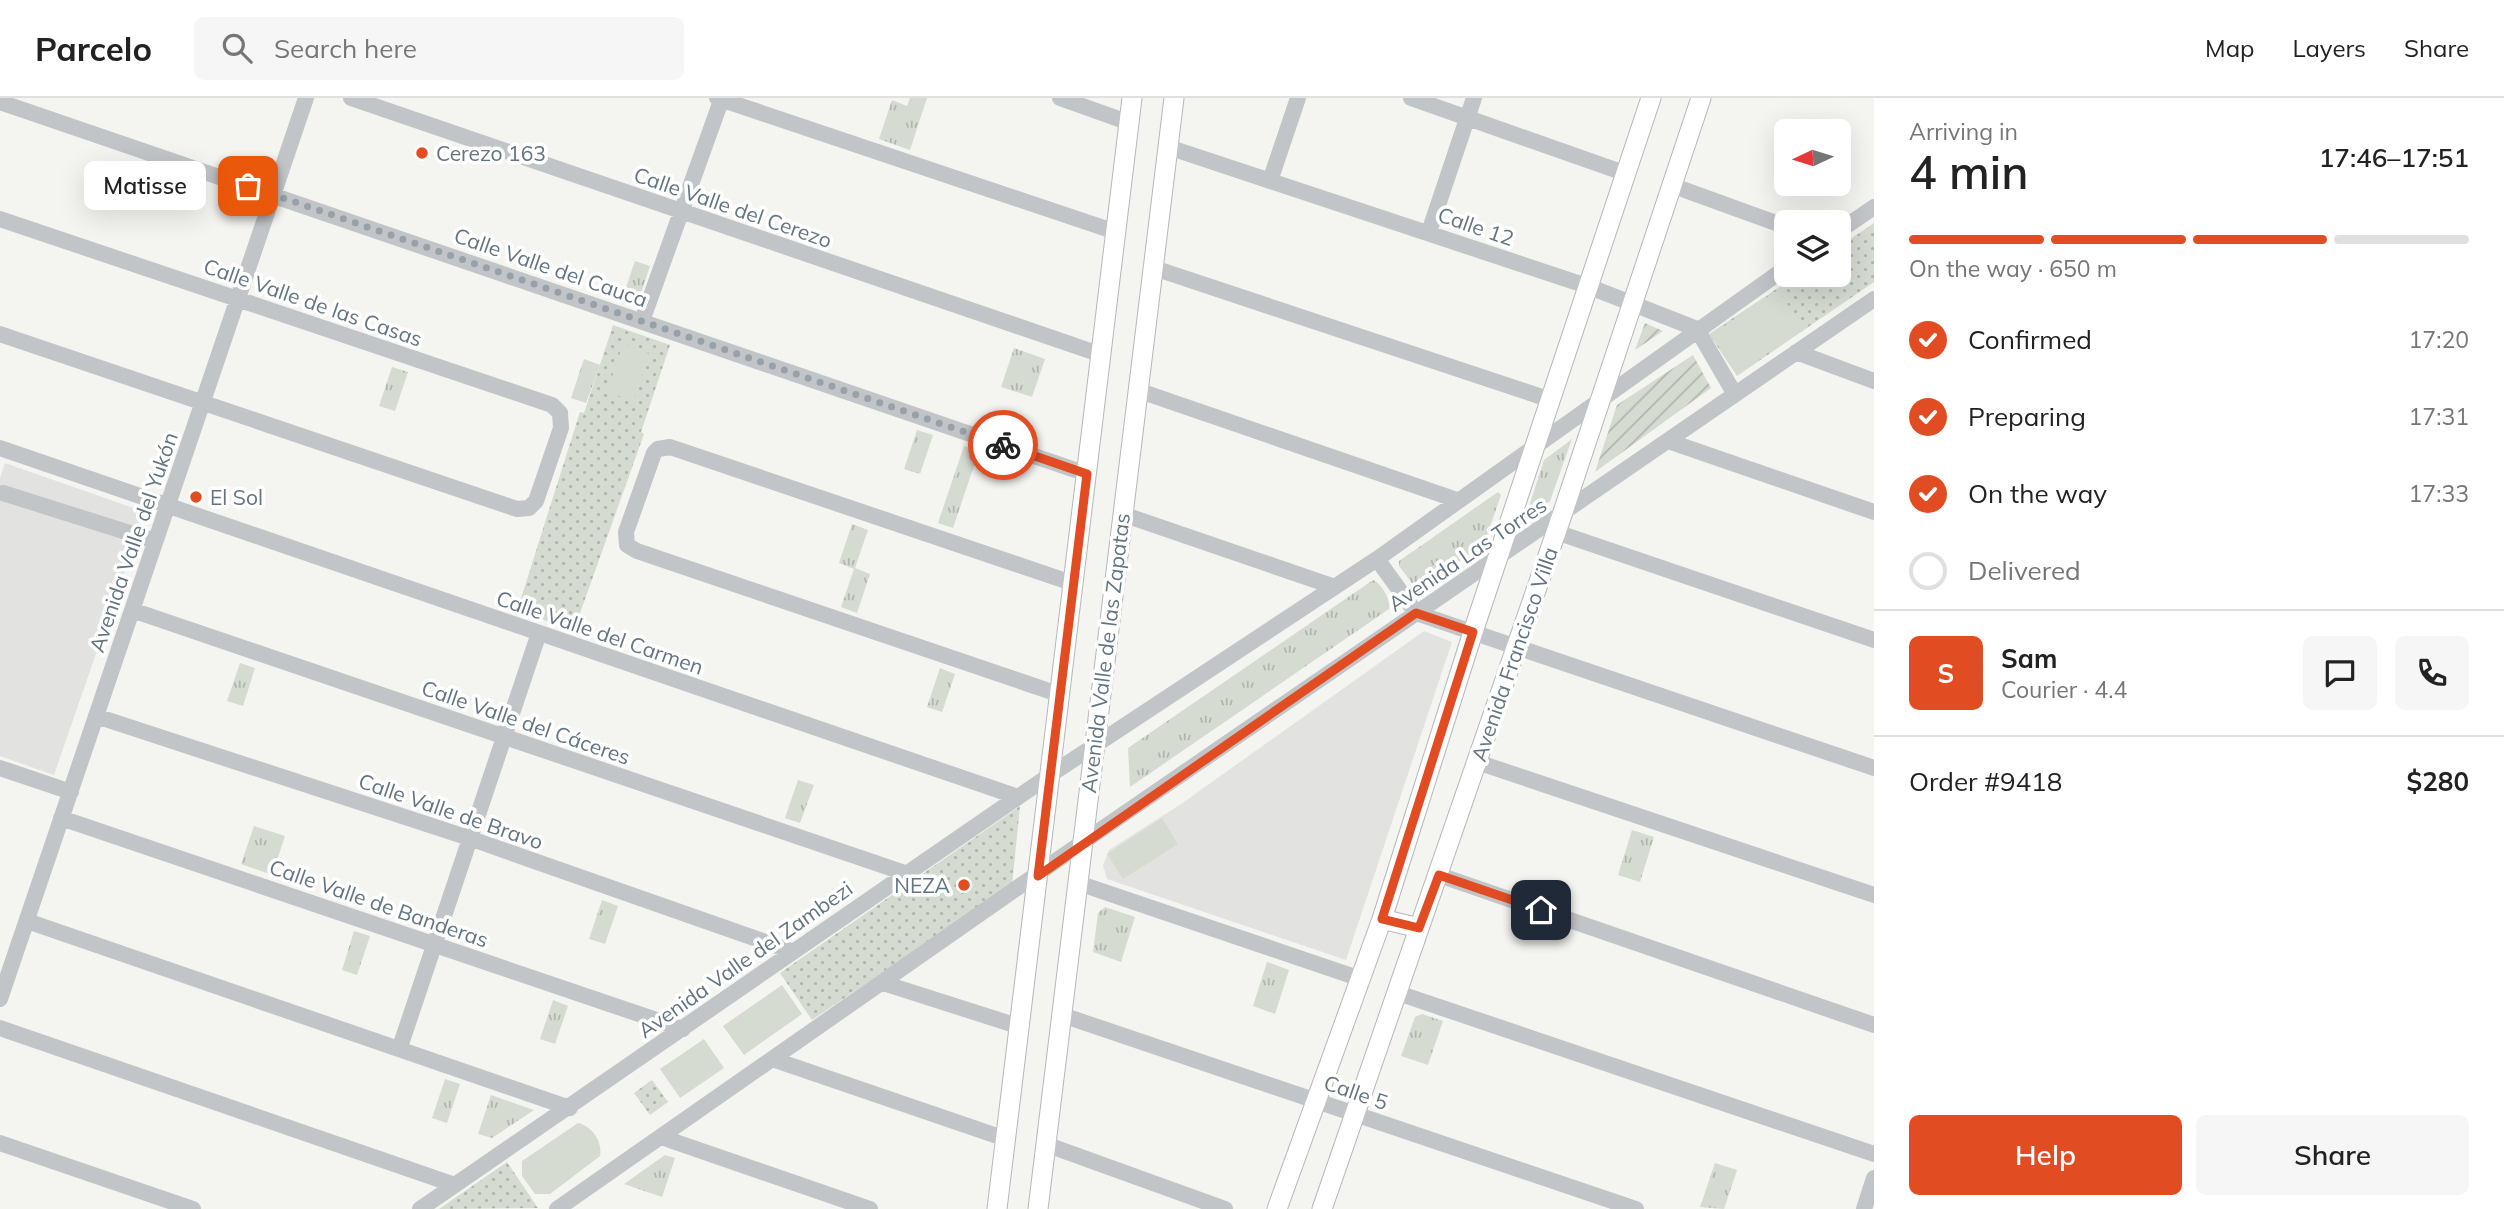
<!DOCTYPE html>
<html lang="en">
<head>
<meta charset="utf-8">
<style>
	:root { --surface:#fff; --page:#f6f6f6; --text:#222; --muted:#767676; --line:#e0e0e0; --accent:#e24c22 }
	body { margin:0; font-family:Mulish,sans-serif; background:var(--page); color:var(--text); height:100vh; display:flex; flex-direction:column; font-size:26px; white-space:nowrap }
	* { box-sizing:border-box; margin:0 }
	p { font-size:23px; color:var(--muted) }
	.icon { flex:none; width:38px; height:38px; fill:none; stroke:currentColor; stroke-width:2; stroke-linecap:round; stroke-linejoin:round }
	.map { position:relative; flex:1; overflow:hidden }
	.drawer { display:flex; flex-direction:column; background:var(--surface); width:630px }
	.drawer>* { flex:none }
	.needle { width:46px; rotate:266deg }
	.fabs { position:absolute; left:1774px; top:21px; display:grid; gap:14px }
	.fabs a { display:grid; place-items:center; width:77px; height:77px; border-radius:10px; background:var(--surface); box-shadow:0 7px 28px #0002; font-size:35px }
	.pin { position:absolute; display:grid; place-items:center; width:60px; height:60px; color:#fff; margin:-30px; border-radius:14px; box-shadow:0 4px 10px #0006 }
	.courier { position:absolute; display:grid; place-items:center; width:70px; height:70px; margin:-35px; border:5px solid #e24c22; border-radius:50%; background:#fff; color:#222; box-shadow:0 2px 9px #0007 }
	.bubble { position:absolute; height:49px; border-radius:10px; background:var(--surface); box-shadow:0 7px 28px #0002; font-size:23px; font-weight:600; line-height:49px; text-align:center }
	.overview em { font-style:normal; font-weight:600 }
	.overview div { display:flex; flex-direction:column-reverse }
	.overview { display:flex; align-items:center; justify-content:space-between; height:119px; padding:0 35px }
	h1 { font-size:46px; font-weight:600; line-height:52px }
	.bar { display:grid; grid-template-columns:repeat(4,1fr); gap:10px 7px; align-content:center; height:84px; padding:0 35px }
	.bar i { height:9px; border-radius:5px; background:var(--line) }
	.bar .current { background:var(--accent) }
	.bar p { grid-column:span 4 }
	.line { display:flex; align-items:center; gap:18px; padding:0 35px; border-top:2px solid var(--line) }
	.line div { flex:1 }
	.round { display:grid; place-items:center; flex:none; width:74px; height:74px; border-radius:10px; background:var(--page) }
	ol { padding:0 35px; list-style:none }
	li { display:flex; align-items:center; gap:21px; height:77px }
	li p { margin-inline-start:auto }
	li .icon { padding:7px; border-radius:50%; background:var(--accent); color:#fff; stroke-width:4 }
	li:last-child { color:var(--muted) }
	li i { width:38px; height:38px; border:4px solid var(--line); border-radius:50% }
	.cta { display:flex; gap:14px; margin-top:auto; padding:14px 35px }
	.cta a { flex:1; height:80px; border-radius:10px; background:var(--accent); color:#fff; font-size:28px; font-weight:600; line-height:80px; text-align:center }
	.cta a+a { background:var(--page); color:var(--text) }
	header { display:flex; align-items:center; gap:42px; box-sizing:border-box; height:98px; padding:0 35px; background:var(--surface); border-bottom:2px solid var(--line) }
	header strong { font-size:33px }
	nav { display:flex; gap:38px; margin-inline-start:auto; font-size:24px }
	.search { width:490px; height:63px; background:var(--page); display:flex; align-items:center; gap:18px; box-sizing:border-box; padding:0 24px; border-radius:10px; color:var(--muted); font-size:26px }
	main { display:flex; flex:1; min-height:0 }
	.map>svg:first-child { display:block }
	.built { fill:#e2e3e1 }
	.grass { fill:url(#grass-tufts) }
	.park { fill:url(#park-dots) }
	.garden { fill:url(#garden-furrows) }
	.pitch { fill:#d5dbd1 }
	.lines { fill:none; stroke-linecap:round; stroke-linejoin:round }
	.major-casing { stroke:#b4b8bc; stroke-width:21 }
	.minor { stroke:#c1c5c8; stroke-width:16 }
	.major { stroke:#fff; stroke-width:19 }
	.done { stroke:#96a1a8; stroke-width:7; stroke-dasharray:0 12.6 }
	.route { stroke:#e24c22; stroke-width:9 }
	.poi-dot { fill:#e24c22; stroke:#fff; stroke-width:2.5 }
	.labels { text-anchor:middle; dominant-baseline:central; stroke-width:7; stroke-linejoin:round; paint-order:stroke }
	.poi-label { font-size:21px; fill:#637481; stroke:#fff; text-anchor:start }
	.street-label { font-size:21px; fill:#637481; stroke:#fff }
</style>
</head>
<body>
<header>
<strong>Parcelo</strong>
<div class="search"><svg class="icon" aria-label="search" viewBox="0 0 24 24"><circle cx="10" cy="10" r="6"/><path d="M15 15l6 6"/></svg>Search here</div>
<nav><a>Map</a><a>Layers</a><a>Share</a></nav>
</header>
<main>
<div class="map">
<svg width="1874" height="1111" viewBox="0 0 1874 1111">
	<defs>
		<pattern id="grass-tufts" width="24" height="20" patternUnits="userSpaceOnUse" patternTransform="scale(1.75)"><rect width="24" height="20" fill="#d5dbd1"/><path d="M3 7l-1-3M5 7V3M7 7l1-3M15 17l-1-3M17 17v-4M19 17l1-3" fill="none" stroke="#b0b6af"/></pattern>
		<pattern id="park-dots" width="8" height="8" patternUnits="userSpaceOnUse" patternTransform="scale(1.75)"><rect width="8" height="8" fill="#d5dbd1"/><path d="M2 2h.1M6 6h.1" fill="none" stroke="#b0b6af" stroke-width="1.8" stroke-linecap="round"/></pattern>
		<pattern id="garden-furrows" width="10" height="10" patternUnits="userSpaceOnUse" patternTransform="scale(1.75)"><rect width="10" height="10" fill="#d5dbd1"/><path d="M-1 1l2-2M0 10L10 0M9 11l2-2" fill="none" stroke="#b0b6af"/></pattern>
	</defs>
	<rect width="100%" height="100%" fill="#f4f4f0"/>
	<path class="built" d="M5,365L145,414L54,677L0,658V380Z
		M1424,533L1452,544L1346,862L1107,781L1103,767L1109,752L1181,706Z"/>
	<path class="grass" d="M910,0H927L910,52L879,41L892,2L907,8Z
		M635,163L650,168L637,207L622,201Z
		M1014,250L1045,261L1032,299L1001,289Z
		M584,261L600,267L586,305L571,300Z
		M392,269L408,274L395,313L379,308Z
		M917,332L933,337L920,376L904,371Z
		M1572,341L1550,403L1526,418L1544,362Z
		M964,348L979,353L953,430L938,425Z
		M1498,394L1501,397L1484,446L1419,491L1415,489L1399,468V463Z
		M852,426L868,432L855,470L870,476L857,515L841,509L854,471L839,465Z
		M1373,482C1382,486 1391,502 1389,511L1130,689L1128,650Z
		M240,565L255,570L243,608L227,603Z
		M940,570L955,576L942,614L927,609Z
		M798,682L814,687L800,725L785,720Z
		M254,728L285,738L272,777L241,766Z
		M1632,732L1654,739L1640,784L1618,777Z
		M602,802L618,808L605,846L589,841Z
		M1105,809L1135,819L1121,864L1093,854L1098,815Z
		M354,833L370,838L357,877L342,872Z
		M1267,864L1289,872L1275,916L1253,908Z
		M553,902L568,908L555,946L540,941Z
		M1422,916L1443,923L1428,967L1401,958L1415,919Z
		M445,981L460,986L447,1025L432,1020Z
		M491,997L534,1012L492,1040L478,1036Z
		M665,1057L675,1060L662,1099L624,1086Z
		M1715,1065L1737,1072L1724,1111L1700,1109Z"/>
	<path class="park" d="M1874,125V184L1737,278L1709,236L1797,177H1839V149Z
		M613,227L670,247L641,334L644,336L574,532L517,513L580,314L584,315Z
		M1020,708L1012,787L812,922L780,875Z
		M652,982L668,1004L650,1017L634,995Z
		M507,1064L538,1110L439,1111Z"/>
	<path class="garden" d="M1645,225L1663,233L1635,252Z
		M1693,257L1711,290L1595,374L1617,307Z"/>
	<path class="pitch" d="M1778,192L1804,230L1737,276L1711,237Z
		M623,246L649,255L633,303L607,294Z
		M1162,720L1178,746L1123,781L1107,756Z
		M782,887L802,916L744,957L723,928Z
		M704,941L724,970L680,1000L660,971Z
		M578,1025C592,1028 603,1044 600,1058L550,1096H535L522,1078V1063Z"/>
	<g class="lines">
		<g class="major-casing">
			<path id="major" d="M1382,821L1419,830
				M997,1111L1132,0
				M1038,1111L1174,0
				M1277,1111L1382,821L1473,534L1651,0
				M1322,1111L1562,417L1701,0"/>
		</g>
		<path class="minor" d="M351,0L1102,257
			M717,0L1116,134
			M1060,0L1130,25
			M1411,0L1627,76
			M0,4L1087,376
			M1168,49L1590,189L1697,231L1734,295
			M1270,83L1298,0
			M1671,87L1787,129
			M0,121L552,307L560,315L561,330L536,403L529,410L517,411L0,236
			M1839,133L1874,109
			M1429,134L1474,0
			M1151,169L1551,302
			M642,223L722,0
			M1796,254L1874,283
			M1137,292L1457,402
			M1668,343L1874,414
			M0,350L1018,699
			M3,395L155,443
			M1122,416L1335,489
			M1556,434L1874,542
			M1377,461L1416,515L1874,670
			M132,512L905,775
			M1058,596L637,453L627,447L626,434L654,355L658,351L670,349L1072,485
			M96,618L469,740L791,853
			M1477,664L1874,797
			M0,670L71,694
			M61,720L683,931
			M1439,777L1874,927
			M1078,785L1361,881
			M27,823L570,1010
			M883,885L1021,929
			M1398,895L1874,1056
			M0,901L306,0
			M1062,917L1636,1111
			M0,930L455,1087
			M400,949L539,535
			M772,961L1006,1041
			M661,1039L870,1111
			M0,1045L193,1111
			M1045,1046L1225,1111
			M420,1111L1050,677L1377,461L1787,169
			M557,1111L1083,744L1874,201
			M1864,1111L1874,1080"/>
		<use href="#major" class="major"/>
	</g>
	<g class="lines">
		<path class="done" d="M248,88L1003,347"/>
		<path class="route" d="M1003,347L1087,376L1038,778L1416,515L1473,534L1382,821L1419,830L1439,777L1541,812"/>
	</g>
	<g class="poi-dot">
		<circle cx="422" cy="55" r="7"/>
		<circle cx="196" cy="399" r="7"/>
		<circle cx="964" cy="787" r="7"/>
	</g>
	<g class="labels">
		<g class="poi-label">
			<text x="436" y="55">Cerezo 163</text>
			<text x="210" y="399">El Sol</text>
			<text x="950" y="787" text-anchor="end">NEZA</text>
		</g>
		<g class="street-label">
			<text transform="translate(733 109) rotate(19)">Calle Valle del Cerezo</text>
			<text transform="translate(1476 128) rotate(19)">Calle 12</text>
			<text transform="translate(551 169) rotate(19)">Calle Valle del Cauca</text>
			<text transform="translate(313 204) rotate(19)">Calle Valle de las Casas</text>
			<text transform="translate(133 444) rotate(-71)">Avenida Valle del Yukón</text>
			<text transform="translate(1467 456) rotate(-34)">Avenida Las Torres</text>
			<text transform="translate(600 534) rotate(19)">Calle Valle del Carmen</text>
			<text transform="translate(1105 555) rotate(-83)">Avenida Valle de las Zapatas</text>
			<text transform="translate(1514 556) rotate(-71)">Avenida Francisco Villa</text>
			<text transform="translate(526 624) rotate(19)">Calle Valle del Cáceres</text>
			<text transform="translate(451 713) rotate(19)">Calle Valle de Bravo</text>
			<text transform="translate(379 805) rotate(19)">Calle Valle de Banderas</text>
			<text transform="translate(745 861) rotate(-35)">Avenida Valle del Zambezi</text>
			<text transform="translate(1356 994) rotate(19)">Calle 5</text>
		</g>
	</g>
</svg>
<div class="fabs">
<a><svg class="needle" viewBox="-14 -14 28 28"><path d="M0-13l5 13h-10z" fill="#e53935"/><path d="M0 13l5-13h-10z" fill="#767676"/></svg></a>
<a><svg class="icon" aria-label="layers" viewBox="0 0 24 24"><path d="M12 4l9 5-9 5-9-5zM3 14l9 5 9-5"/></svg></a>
</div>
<div class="pin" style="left:248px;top:88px;background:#ea580c"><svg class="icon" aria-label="bag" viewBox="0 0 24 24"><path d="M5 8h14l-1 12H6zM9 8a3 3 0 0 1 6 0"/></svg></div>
<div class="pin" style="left:1541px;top:812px;background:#1f2937"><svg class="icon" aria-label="home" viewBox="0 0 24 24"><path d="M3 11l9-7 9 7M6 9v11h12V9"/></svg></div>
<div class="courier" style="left:1003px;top:347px"><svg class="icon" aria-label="bike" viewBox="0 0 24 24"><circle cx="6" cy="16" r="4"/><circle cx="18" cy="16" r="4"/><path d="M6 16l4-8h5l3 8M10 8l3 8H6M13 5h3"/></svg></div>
<div class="bubble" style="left:84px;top:63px;width:122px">Matisse</div>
</div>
<section class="drawer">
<div class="overview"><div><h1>4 min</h1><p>Arriving in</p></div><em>17:46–17:51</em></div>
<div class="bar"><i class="current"></i><i class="current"></i><i class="current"></i><i></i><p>On the way · 650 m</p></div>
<ol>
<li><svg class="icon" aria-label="check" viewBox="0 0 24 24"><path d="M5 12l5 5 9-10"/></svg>Confirmed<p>17:20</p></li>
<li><svg class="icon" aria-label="check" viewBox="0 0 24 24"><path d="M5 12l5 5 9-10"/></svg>Preparing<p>17:31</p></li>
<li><svg class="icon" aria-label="check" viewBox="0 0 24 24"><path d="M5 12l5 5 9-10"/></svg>On the way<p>17:33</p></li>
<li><i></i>Delivered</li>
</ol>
<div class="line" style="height:126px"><b class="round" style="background:var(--accent);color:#fff">S</b><div><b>Sam</b><p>Courier · 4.4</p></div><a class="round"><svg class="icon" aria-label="chat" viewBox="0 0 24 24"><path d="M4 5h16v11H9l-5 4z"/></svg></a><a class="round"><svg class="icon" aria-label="phone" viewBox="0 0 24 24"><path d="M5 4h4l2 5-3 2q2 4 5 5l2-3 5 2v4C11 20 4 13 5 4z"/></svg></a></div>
<div class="line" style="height:91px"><div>Order #9418</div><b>$280</b></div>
<div class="cta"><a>Help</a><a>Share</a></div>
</section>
</main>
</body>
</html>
